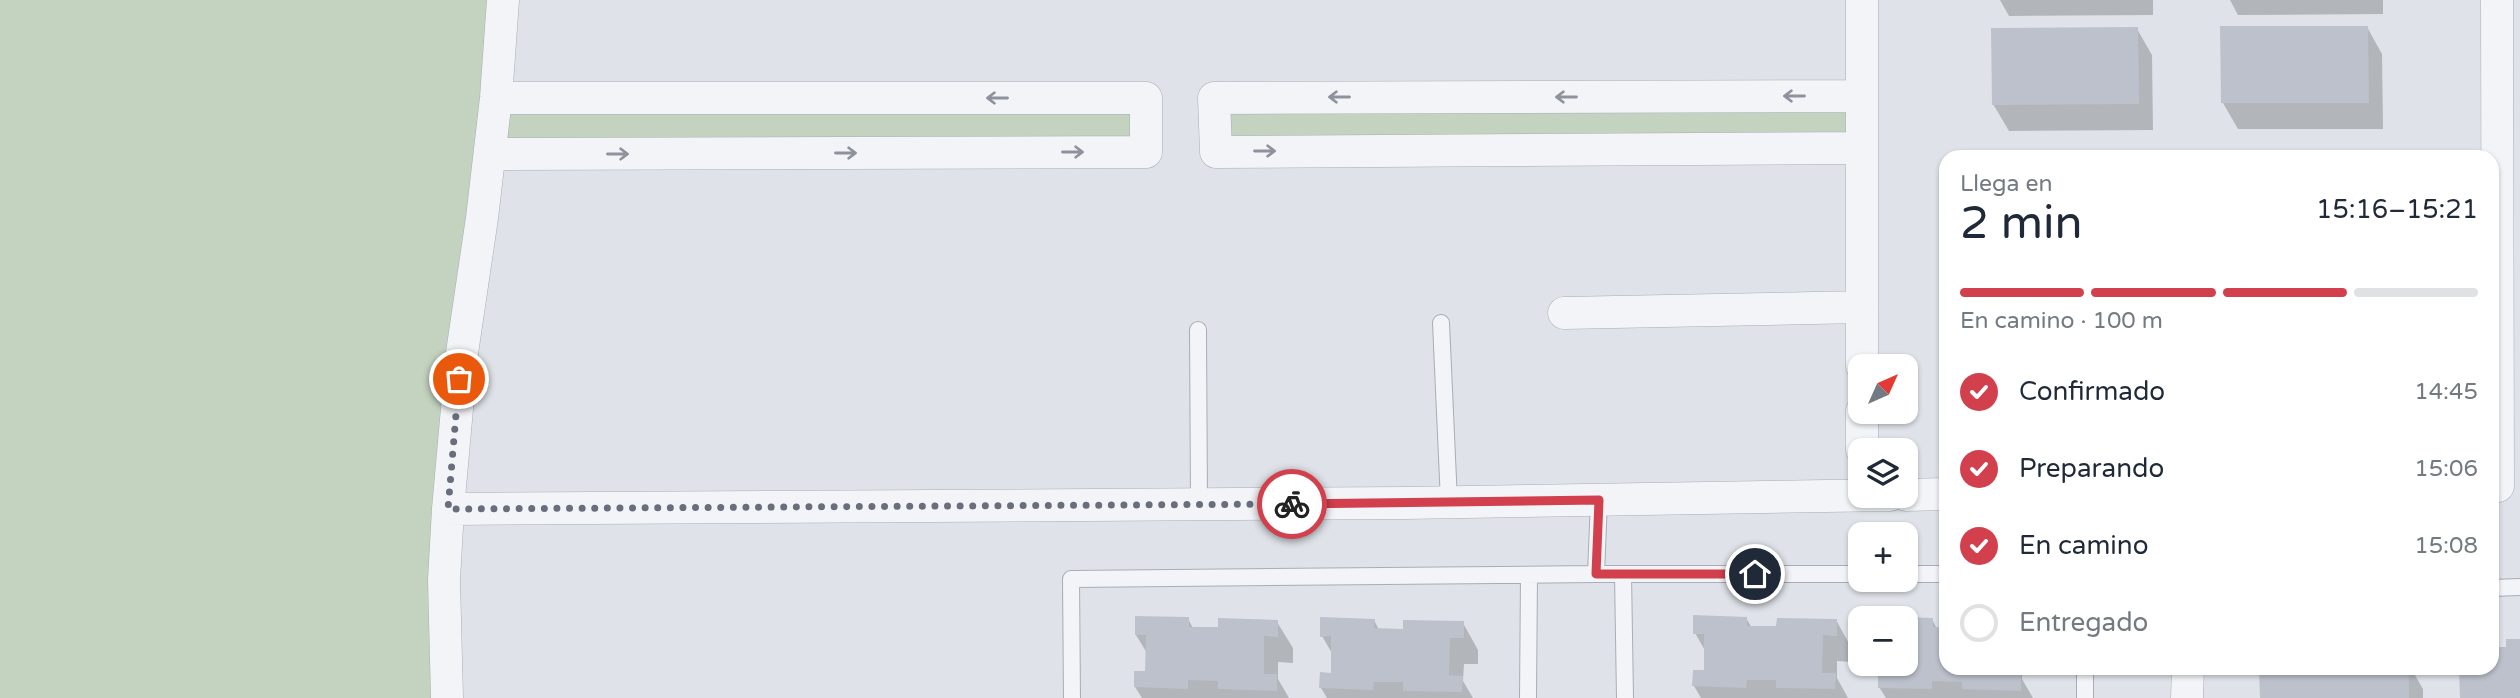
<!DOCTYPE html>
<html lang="es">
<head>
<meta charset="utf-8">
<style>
	:root { --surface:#fff; --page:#f2f2f3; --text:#1f2937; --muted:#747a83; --line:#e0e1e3; --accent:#d2404e }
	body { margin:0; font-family:"Varela Round",sans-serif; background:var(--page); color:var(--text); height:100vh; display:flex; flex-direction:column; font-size:26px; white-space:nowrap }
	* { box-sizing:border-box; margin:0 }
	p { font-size:23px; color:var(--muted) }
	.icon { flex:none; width:38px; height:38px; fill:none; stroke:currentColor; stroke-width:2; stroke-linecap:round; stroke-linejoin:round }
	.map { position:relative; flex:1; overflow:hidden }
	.panel { position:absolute; left:1939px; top:150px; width:560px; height:525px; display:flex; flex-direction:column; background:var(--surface); border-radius:21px; box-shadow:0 2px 5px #0004 }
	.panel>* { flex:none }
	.needle { width:46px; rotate:45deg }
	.tools { position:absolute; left:1848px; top:354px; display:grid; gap:14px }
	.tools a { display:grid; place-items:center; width:70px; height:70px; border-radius:14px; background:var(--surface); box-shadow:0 2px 5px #0004; font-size:35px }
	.pin { position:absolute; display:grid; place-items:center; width:60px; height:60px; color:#fff; margin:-30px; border:4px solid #fff; border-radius:50%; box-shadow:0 2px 7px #0007 }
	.courier { position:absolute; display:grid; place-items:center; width:70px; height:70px; margin:-35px; border:5px solid #d2404e; border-radius:50%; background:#fff; color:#222; box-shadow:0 2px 9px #0007 }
	.summary em { font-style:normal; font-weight:600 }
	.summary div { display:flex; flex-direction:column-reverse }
	.summary { display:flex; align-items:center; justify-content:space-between; height:119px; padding:0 21px }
	h1 { font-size:46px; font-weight:600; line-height:52px }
	.bar { display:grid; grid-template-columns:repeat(4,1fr); gap:10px 7px; align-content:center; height:84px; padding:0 21px }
	.bar i { height:9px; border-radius:5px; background:var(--line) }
	.bar .selected { background:var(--accent) }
	.bar p { grid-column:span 4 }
	ol { padding:0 21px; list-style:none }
	li { display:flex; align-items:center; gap:21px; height:77px }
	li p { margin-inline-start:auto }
	li .icon { padding:7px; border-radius:50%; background:var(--accent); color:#fff; stroke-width:4 }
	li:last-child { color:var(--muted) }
	li i { width:38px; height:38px; border:4px solid var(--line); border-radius:50% }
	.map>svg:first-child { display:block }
	.grass { fill:#c4d3c0 }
	.shadow { fill:#0003 }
	.building { fill:#bcc1cc }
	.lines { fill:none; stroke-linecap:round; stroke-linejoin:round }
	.lane-casing { stroke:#a8adb7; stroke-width:18 }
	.street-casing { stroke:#a8adb7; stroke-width:33 }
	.lane { stroke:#f2f4f7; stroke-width:16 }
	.street { stroke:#f2f4f7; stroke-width:32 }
	.oneway { stroke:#8d929c }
	.done { stroke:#686e7c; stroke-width:7; stroke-dasharray:0 12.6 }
	.route { stroke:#d2404e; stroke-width:9 }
</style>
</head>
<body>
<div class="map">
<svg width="2520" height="698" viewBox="0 0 2520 698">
	<rect width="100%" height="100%" fill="#dfe3e9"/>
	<path class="grass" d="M0,0H503L496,98H1146V152L490,154L447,698H0Z
		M1862,96V148L1216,152L1214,98Z"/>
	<path class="shadow" d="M2000,0H2153V15L2009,16Z
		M2230,0H2383V14L2238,15Z
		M2367,27L2382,54L2383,129H2238L2223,103Z
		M2137,29L2152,55L2153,130L2009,131L1993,104Z
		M1746,618L1752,628H1778L1836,620L1851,647V662L1837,661V678L1848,698H1701L1694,686L1705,671L1706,652L1695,633Z
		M1188,619L1193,628L1220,629L1277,622L1293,648V663L1278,662V679L1289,698H1142L1135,687L1147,673V653L1136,635Z
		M1906,619H1932L1937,629H1946V668H2022V679L2033,698H1886L1879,687L1891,673L1906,663Z
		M1374,620L1379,630L1405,631L1463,623L1478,650V664H1464L1463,681L1473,698H1327L1321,688L1332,674L1333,655L1322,636Z
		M2261,668H2411L2423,689V698H2262Z"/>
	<path class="building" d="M2220,26H2368L2369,103H2221Z
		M2138,27L2139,104L1992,105L1991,28Z
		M1693,615L1747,617V626H1776L1777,618L1837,619V636L1823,635L1822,673H1836L1835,689L1776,688V680H1747L1746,688L1692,686L1693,670H1704V634H1693Z
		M1135,616L1189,617V627H1218V618L1278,620V637L1264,636V674H1277V691L1218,689V681L1188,680V689L1134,687V671H1145L1146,635H1135Z
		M1320,617L1375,619L1374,628L1403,629V620L1464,621V638H1450L1449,675L1463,676L1462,692L1403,691V682H1374L1373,690L1319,688L1320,672L1331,673V636L1320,637Z
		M1906,617L1933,618V627H1946V668H2007V675H2021V691L1962,689V682L1932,681V689L1878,688V671H1889V663H1906Z
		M2506,639H2520V698H2460L2459,668H2492V647H2506Z
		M2259,668H2409V698H2260Z"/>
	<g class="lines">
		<g class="lane-casing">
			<path id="lane" d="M1441,323L1449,502
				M1198,330L1199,504
				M1596,574L1599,500
				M1623,574L1625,698
				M1906,574H1946
				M2492,588L2520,587
				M2085,668V698
				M1072,698L1071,579L1596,574H1860
				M1528,698L1529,575"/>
		</g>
		<g class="street-casing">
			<path id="street" d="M1862,0V366
				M2497,0L2498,486
				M1862,96L1214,98L1216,152L1862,148
				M490,154L1146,152V98H496
				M1564,313L1862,307
				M1862,411V450
				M1906,495L1946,494
				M448,509L1405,503L1890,495
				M447,698L444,580L448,509L462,353L482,218L496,98L503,0
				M2187,698L2188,668"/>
		</g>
		<use href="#lane" class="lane"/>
		<use href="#street" class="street"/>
	</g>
	<defs><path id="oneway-shaft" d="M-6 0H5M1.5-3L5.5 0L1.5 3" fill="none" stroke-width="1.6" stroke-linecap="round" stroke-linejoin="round" transform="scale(1.75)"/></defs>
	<g class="oneway">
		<use href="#oneway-shaft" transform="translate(1794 96) rotate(180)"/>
		<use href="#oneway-shaft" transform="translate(1339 97) rotate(180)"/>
		<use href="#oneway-shaft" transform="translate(1566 97) rotate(180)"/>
		<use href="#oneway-shaft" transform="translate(997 98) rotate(-180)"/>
		<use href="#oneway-shaft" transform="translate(1265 151)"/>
		<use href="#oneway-shaft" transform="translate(1073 152)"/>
		<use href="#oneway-shaft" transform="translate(846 153)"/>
		<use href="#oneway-shaft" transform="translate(618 154)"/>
	</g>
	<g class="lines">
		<path class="done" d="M459,379L448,509L1292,504"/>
		<path class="route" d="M1292,504L1599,500L1596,574H1755"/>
	</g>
</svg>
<div class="tools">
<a><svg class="needle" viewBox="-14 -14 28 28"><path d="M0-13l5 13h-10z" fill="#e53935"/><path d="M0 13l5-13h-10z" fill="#747a83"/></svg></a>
<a><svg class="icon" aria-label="layers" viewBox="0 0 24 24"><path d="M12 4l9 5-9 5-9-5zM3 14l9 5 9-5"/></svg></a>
<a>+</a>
<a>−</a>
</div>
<div class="pin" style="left:459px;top:379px;background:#ea580c"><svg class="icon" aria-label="bag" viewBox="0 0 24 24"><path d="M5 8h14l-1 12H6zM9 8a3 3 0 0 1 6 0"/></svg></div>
<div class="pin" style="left:1755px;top:574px;background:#1f2937"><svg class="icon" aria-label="home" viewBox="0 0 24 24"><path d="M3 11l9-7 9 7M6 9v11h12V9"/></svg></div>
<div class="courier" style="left:1292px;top:504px"><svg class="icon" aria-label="bike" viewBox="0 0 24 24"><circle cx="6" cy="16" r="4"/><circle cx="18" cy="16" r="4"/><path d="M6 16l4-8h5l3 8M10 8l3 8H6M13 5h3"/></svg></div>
<section class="panel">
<div class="summary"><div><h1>2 min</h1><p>Llega en</p></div><em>15:16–15:21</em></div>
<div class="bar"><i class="selected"></i><i class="selected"></i><i class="selected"></i><i></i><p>En camino · 100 m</p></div>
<ol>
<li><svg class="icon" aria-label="check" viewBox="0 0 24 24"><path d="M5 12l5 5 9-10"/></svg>Confirmado<p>14:45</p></li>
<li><svg class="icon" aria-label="check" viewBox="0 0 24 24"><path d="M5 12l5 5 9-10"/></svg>Preparando<p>15:06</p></li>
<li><svg class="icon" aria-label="check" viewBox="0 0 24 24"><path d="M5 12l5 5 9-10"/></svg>En camino<p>15:08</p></li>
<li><i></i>Entregado</li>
</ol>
</section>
</div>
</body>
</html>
